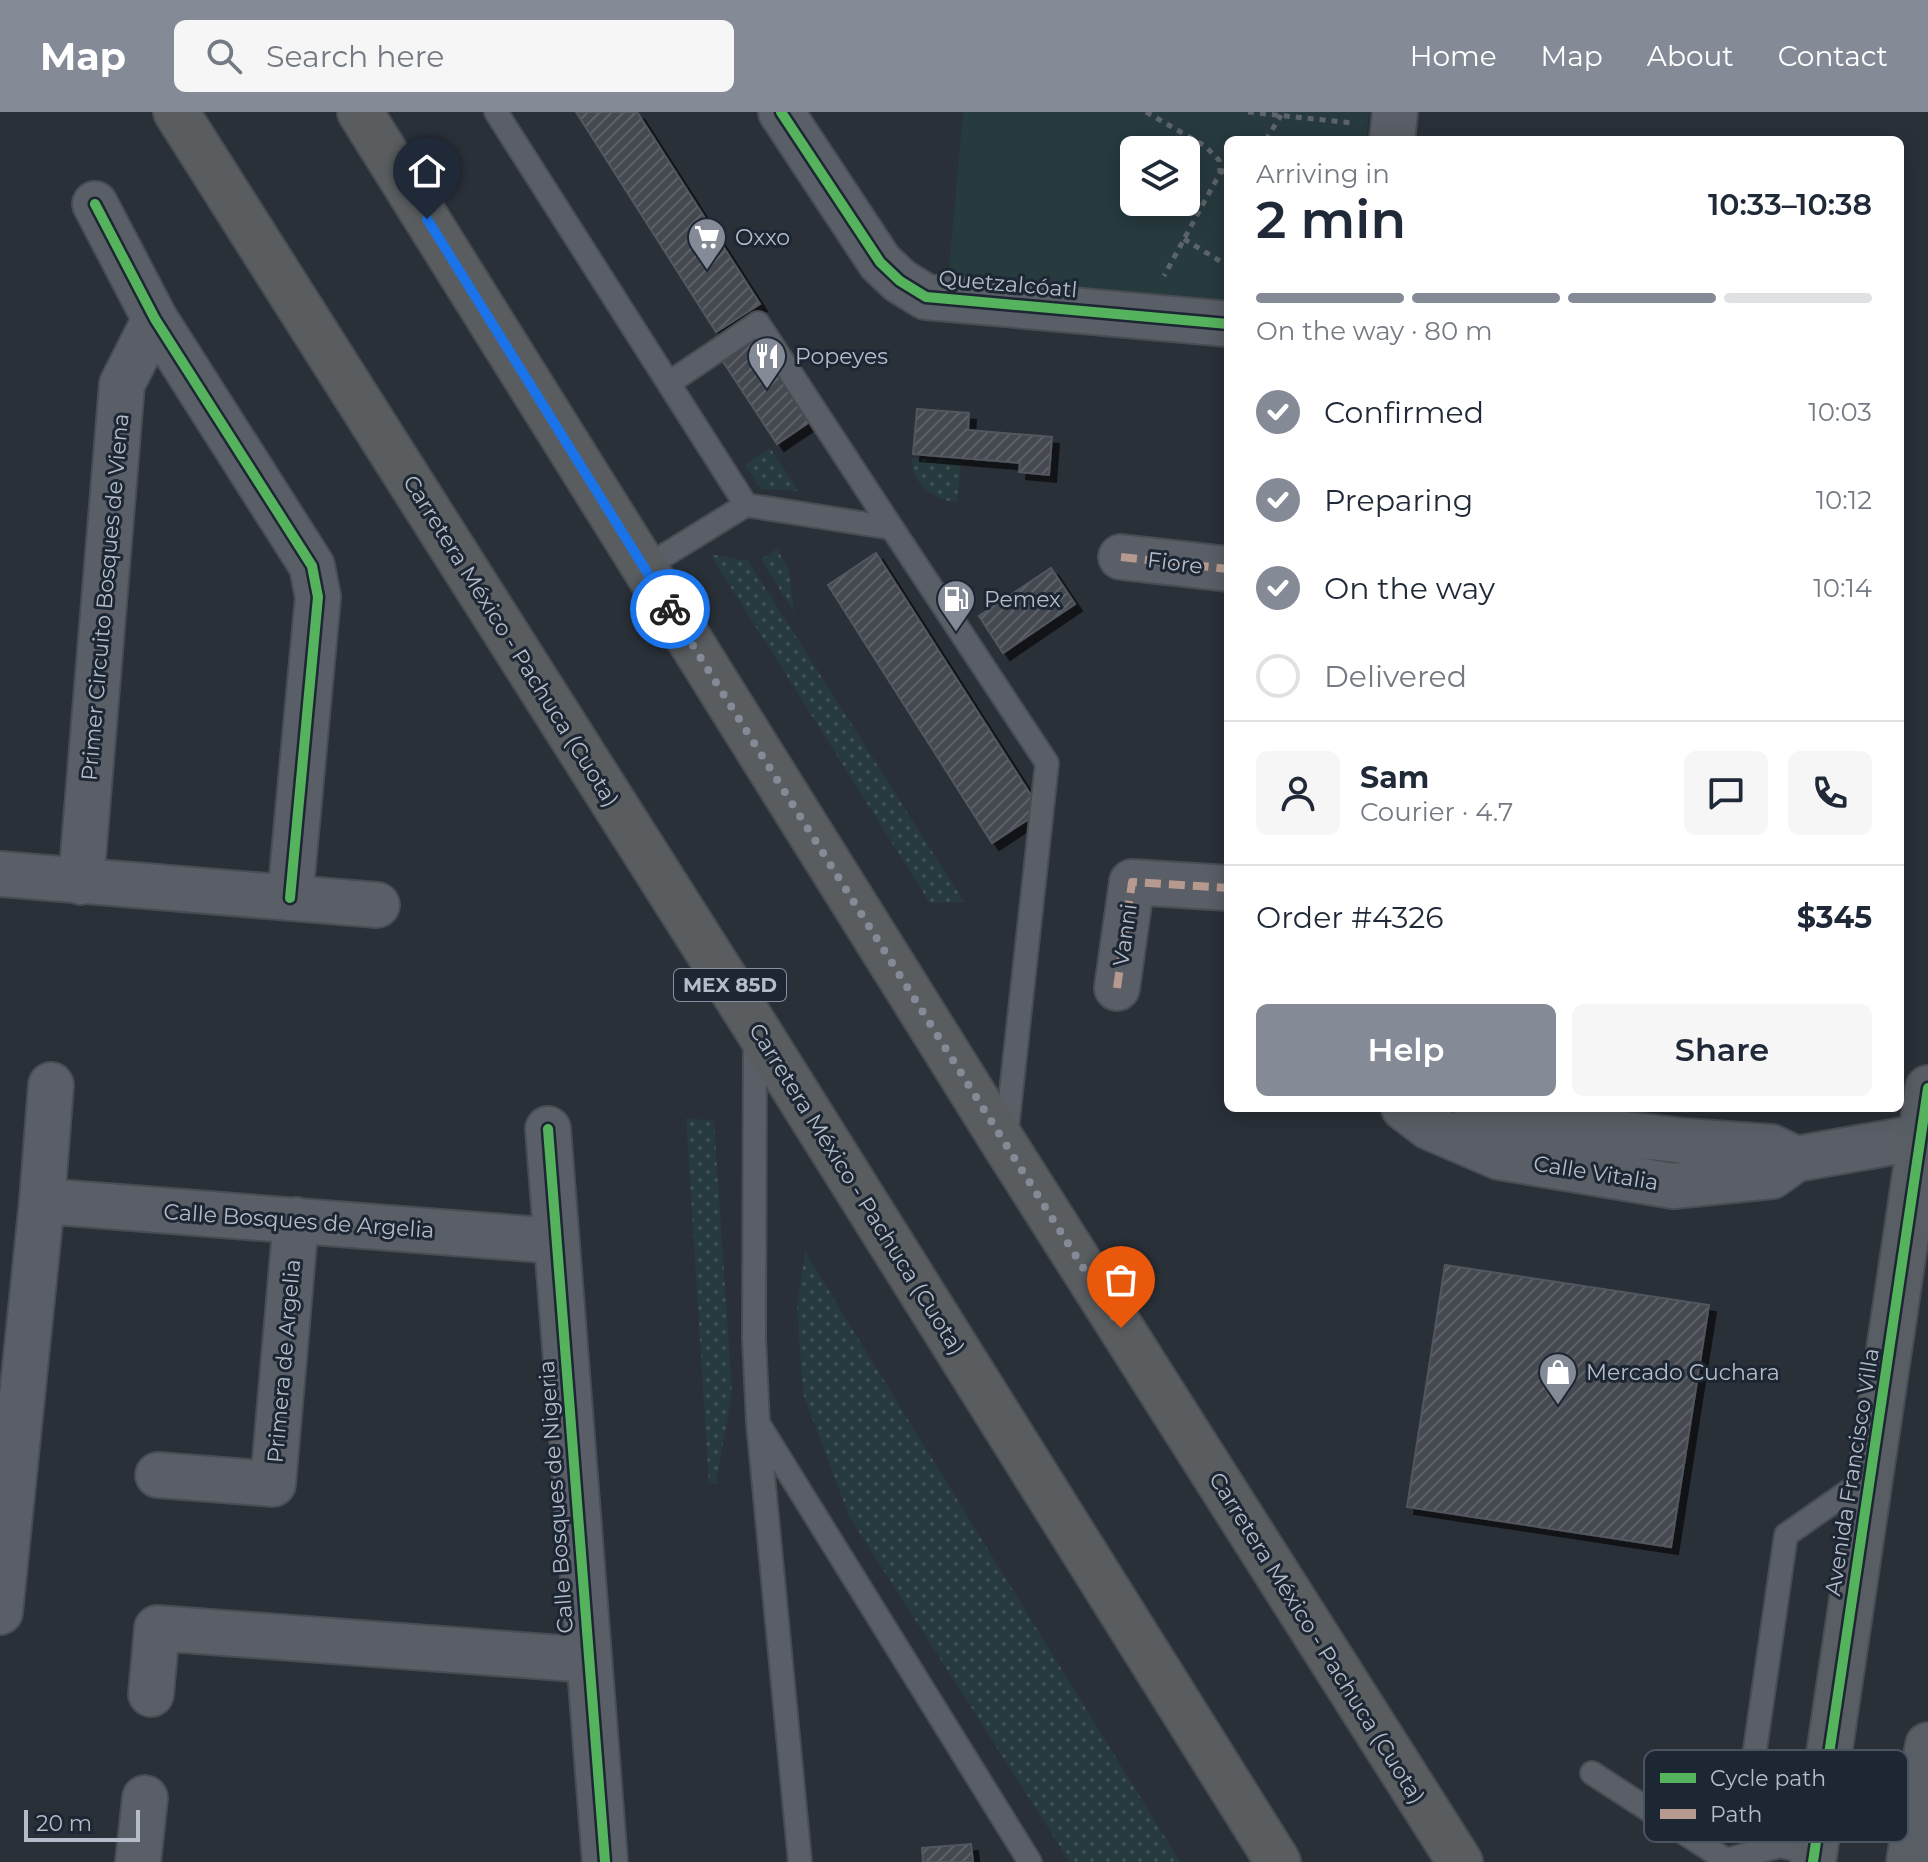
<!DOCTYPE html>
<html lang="en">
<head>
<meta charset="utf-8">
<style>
	:root { --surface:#fff; --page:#f6f6f7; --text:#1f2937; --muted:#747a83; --line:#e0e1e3; --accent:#848b96 }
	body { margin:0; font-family:Montserrat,sans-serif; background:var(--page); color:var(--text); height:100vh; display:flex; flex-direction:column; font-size:30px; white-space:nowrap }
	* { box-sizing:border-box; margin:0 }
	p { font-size:26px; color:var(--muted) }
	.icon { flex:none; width:44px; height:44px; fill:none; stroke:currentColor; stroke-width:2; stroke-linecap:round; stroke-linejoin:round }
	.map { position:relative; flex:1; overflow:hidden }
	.panel { position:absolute; left:1224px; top:24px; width:680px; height:976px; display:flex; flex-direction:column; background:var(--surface); border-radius:12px; box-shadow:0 4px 20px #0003 }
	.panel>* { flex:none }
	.buttons { position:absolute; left:1120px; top:24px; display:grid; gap:16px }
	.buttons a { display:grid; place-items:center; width:80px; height:80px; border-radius:12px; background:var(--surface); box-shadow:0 4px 20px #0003; font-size:40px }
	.scale { position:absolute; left:24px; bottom:20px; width:116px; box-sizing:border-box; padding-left:8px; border:4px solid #b4bcc9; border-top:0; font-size:22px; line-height:28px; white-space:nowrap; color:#b4bcc9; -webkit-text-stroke:6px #1d2633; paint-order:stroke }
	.pin { position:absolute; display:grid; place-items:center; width:68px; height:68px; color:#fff; margin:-82px -34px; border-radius:50% 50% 50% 0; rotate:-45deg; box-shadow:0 0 8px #0007 }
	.pin .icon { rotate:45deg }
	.courier { position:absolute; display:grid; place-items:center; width:80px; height:80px; margin:-40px; border:6px solid #1a73e8; border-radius:50%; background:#fff; color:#222; box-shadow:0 2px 10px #0007 }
	.head em { font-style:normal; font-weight:600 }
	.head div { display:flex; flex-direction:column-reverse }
	.head { display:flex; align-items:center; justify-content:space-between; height:136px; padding:0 32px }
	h1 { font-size:52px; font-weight:600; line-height:60px }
	.bar { display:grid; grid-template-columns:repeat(4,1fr); gap:12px 8px; align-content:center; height:96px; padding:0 32px }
	.bar i { height:10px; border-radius:6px; background:var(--line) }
	.bar .current { background:var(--accent) }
	.bar p { grid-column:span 4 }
	.line { display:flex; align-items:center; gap:20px; padding:0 32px; border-top:2px solid var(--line) }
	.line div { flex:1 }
	.round { display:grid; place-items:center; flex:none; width:84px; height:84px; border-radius:12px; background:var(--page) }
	ol { padding:0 32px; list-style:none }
	li { display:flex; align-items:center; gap:24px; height:88px }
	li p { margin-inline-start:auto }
	li .icon { padding:8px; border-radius:50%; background:var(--accent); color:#fff; stroke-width:4 }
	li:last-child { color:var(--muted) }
	li i { width:44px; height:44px; border:4px solid var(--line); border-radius:50% }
	.primary-button { display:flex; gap:16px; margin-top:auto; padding:16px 32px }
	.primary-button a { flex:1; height:92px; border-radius:12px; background:var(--accent); color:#fff; font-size:32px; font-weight:600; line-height:92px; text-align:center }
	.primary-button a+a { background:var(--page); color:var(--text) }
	header { display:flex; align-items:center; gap:48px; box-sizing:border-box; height:112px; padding:0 40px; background:var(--accent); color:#fff }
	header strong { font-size:38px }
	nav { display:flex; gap:44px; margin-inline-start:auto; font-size:28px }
	.search { width:560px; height:72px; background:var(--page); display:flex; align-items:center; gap:20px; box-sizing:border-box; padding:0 28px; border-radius:12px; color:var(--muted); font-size:30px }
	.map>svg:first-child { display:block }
	.grass { fill:url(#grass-dots) }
	.park { fill:#273a3e; fill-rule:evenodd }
	.building { fill:url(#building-hatch); stroke:#52575f; stroke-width:2; filter:url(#shadow) }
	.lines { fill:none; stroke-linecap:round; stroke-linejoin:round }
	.lane-casing { stroke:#484c53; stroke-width:26 }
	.street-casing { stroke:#484c53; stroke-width:48 }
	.secondary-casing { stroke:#484c53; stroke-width:48 }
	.highway-casing { stroke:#474c53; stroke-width:48 }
	.path { stroke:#5d636a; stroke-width:5; stroke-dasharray:6 6; stroke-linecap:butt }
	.lane { stroke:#5a5e66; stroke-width:22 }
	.street { stroke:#5a5e66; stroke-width:44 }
	.secondary { stroke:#595d64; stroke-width:44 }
	.highway { stroke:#5a5d60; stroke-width:44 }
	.quiet { stroke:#b69a8f; stroke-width:8; stroke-dasharray:16 8; stroke-linecap:butt }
	.cycleway-casing { stroke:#1d2633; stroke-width:15 }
	.cycleway { stroke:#56b35d; stroke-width:10 }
	.done { stroke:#848b96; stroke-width:8; stroke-dasharray:0 14.4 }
	.route { stroke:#1a73e8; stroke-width:10 }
	.labels { text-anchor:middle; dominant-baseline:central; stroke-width:6; stroke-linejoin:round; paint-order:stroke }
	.shield { fill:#1d2633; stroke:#878f9c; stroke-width:2 }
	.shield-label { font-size:20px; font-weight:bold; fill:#b4bcc9 }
	.poi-label { font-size:22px; fill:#b4bcc9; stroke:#1d2633; text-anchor:start }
	.street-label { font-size:22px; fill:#b4bcc9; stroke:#1d2633 }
	.key { fill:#1d2633; stroke:#4a5360; stroke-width:2 }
	.key-label { font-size:22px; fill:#b4bcc9 }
</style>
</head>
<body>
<header>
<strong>Map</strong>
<div class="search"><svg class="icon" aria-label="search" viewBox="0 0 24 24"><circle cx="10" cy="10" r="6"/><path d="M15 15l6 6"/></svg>Search here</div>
<nav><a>Home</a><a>Map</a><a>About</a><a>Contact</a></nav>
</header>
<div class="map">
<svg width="1928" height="1750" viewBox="0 0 1928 1750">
	<defs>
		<pattern id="grass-dots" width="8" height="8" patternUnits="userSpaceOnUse" patternTransform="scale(2)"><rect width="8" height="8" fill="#273a3e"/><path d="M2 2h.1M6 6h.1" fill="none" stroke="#445559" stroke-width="1.8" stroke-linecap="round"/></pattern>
		<pattern id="building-hatch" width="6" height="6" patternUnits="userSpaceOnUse" patternTransform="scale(2)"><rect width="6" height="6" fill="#444950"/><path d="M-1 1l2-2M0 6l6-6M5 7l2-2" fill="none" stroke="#5d6168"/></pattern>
		<filter id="shadow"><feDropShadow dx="7" dy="7" stdDeviation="0" flood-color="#0009"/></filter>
	</defs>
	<rect width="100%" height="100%" fill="#2a3038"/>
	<path class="grass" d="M770,336L799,379L761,377L745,353Z
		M912,346L961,350L957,390C934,388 911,372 912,346Z
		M777,437L789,458L794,500L761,447Z
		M710,442L748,449L964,790L930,791Z
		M686,1006L714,1009L732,1281L716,1371H709Z
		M805,1140L1180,1750H1070L849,1404L803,1281L797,1196Z"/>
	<path class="park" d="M963,0H1369L1366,28H1228V190L948,167ZM1134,38H1186V90H1134Z"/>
	<path class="building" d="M576,0H637L760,192L716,220Z
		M756,225L811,309L777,332L722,248Z
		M917,297L969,301L968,318L1052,325L1049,363L1019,360L1020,351L913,342Z
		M876,441L1041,699L992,731L828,473Z
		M1051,456L1075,492L1003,541L979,504Z
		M1445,1153L1709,1193L1671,1435L1407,1395Z
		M971,1732L973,1750H923L922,1736Z"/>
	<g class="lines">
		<g class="lane-casing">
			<path id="lane" d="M496,0L746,393
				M669,271L758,211L892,416
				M644,456L746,393L892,416L1047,651L1006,1026
				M755,927L754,1226L758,1311L800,1750
				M761,1316L1030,1750
				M1592,1661L1726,1748L1780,1734L1794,1737
				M1780,1734L1753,1651L1786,1423L1869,1365"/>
		</g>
		<g class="street-casing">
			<path id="street" d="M781,0L880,150L900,169L926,185L1228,212
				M1392,28L1395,0
				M95,92L155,207L312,454L318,485L290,786
				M1121,445L1228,457
				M0,762L377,793
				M81,770L122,272L155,207
				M1117,876L1132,770L1228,776
				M1404,996L1429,1015L1499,1045L1673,1074L1772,1064L1796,1047L1921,1025
				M1476,996L1507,1009L1685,1029L1771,1035L1796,1047
				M548,1017L605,1750
				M42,1089L556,1129
				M158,1363L273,1372L296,1108
				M0,1500L42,1089L51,973
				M151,1582L157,1516L589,1548
				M138,1750L145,1686"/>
		</g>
		<g class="secondary-casing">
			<path id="secondary" d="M1813,1750L1928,976
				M1909,1750L1928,1633"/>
		</g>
		<g class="highway-casing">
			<path id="highway" d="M176,0L755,914L1278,1750
				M360,0L1005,1033L1460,1750"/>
		</g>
		<path class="path" d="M1146,0L1205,34L1219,48L1220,61L1164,164
			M1248,0L1352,11
			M1266,28L1281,3
			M1220,61L1228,57
			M1184,127L1228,154"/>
		<use href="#lane" class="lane"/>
		<use href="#street" class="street"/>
		<use href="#secondary" class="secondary"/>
		<use href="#highway" class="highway"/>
		<path class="quiet" d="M1121,445L1228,457
			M1117,876L1132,770L1228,776"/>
		<g class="cycleway-casing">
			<path id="cycleway" d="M781,0L880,150L900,169L926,185L1228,212
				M95,92L155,207L312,454L318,485L290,786
				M548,1017L605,1750
				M1813,1750L1928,976"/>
		</g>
		<use href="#cycleway" class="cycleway"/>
	</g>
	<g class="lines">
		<path class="done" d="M670,497L1121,1216"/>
		<path class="route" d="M427,107L670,497"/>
	</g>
	<defs>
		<g id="supermarket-pin" transform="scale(2)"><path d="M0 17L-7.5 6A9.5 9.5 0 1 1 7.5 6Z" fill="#848b96" stroke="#1d2633"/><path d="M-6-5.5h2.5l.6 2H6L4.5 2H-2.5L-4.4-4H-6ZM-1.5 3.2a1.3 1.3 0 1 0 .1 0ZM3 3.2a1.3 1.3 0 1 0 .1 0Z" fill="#fff"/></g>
		<g id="restaurant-pin" transform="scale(2)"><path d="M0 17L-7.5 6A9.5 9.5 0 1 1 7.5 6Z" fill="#848b96" stroke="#1d2633"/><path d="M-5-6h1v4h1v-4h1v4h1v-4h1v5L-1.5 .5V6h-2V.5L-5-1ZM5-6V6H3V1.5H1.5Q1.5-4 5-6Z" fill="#fff"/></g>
		<g id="fuel-pin" transform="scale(2)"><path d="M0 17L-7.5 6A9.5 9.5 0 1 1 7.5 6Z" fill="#848b96" stroke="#1d2633"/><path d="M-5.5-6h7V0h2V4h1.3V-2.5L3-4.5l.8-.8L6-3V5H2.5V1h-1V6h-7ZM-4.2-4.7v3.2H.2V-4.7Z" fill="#fff"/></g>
		<g id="shop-pin" transform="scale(2)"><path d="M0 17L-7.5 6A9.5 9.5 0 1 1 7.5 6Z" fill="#848b96" stroke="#1d2633"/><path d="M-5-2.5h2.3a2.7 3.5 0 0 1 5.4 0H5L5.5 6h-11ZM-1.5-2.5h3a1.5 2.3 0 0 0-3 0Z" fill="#fff"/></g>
	</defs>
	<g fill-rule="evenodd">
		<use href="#supermarket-pin" x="707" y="125"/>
		<use href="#restaurant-pin" x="767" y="244"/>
		<use href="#fuel-pin" x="956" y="487"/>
		<use href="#shop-pin" x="1558" y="1260"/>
	</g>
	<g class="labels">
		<rect class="shield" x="674" y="857" width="112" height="32" rx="6"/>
		<g class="shield-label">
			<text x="730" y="873">MEX 85D</text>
		</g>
		<g class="poi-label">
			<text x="735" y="125">Oxxo</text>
			<text x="795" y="244">Popeyes</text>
			<text x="984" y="487">Pemex</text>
			<text x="1586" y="1260">Mercado Cuchara</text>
		</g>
		<g class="street-label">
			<text transform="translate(1008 172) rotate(5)">Quetzalcóatl</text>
			<text transform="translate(1175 451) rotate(7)">Fiore</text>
			<text transform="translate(105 485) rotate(-85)">Primer Circuito Bosques de Viena</text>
			<text transform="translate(511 529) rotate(58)">Carretera México - Pachuca (Cuota)</text>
			<text transform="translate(1125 823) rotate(-82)">Vanni</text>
			<text transform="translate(1596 1061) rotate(9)">Calle Vitalia</text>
			<text transform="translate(857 1077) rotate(58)">Carretera México - Pachuca (Cuota)</text>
			<text transform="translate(299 1109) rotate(4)">Calle Bosques de Argelia</text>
			<text transform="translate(284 1249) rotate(-85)">Primera de Argelia</text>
			<text transform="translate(1852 1360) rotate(-81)">Avenida Francisco Villa</text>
			<text transform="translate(556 1385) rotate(-94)">Calle Bosques de Nigeria</text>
			<text transform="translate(1317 1526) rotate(58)">Carretera México - Pachuca (Cuota)</text>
		</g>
	</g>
	<rect x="1644" y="1638" width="264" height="92" rx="12" class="key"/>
	<rect x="1660" y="1661" width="36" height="10" fill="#56b35d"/>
	<rect x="1660" y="1697" width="36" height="10" fill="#b69a8f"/>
	<g class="key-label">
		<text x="1710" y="1674">Cycle path</text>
		<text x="1710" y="1710">Path</text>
	</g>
</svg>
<div class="buttons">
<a><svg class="icon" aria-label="layers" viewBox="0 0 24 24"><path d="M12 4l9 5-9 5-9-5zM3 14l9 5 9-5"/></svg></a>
</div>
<div class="scale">20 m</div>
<div class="pin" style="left:1121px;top:1216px;background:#ea580c"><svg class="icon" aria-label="bag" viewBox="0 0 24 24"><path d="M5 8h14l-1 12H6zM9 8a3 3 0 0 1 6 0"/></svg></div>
<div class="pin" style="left:427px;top:107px;background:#1f2937"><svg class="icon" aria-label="home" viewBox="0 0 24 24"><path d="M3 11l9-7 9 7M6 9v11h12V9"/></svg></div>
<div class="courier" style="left:670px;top:497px"><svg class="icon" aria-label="bike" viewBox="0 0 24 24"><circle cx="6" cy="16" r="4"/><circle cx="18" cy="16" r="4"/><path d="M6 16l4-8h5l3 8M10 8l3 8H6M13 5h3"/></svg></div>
<section class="panel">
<div class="head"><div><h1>2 min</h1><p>Arriving in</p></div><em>10:33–10:38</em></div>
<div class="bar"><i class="current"></i><i class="current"></i><i class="current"></i><i></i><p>On the way · 80 m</p></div>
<ol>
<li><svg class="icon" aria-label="check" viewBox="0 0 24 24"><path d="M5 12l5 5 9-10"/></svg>Confirmed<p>10:03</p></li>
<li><svg class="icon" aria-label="check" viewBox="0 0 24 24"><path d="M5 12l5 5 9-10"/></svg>Preparing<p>10:12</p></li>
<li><svg class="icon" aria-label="check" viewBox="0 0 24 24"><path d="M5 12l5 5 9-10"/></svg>On the way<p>10:14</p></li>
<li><i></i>Delivered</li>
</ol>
<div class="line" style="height:144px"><a class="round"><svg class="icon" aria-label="person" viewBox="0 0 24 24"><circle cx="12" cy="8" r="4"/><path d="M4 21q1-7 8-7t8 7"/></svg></a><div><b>Sam</b><p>Courier · 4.7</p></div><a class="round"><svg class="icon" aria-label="chat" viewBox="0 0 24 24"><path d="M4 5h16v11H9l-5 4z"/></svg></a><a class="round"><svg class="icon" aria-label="phone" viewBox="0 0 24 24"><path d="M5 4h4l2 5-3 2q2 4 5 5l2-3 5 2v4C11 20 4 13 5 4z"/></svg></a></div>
<div class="line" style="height:104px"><div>Order #4326</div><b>$345</b></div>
<div class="primary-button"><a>Help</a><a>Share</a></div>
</section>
</div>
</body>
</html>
